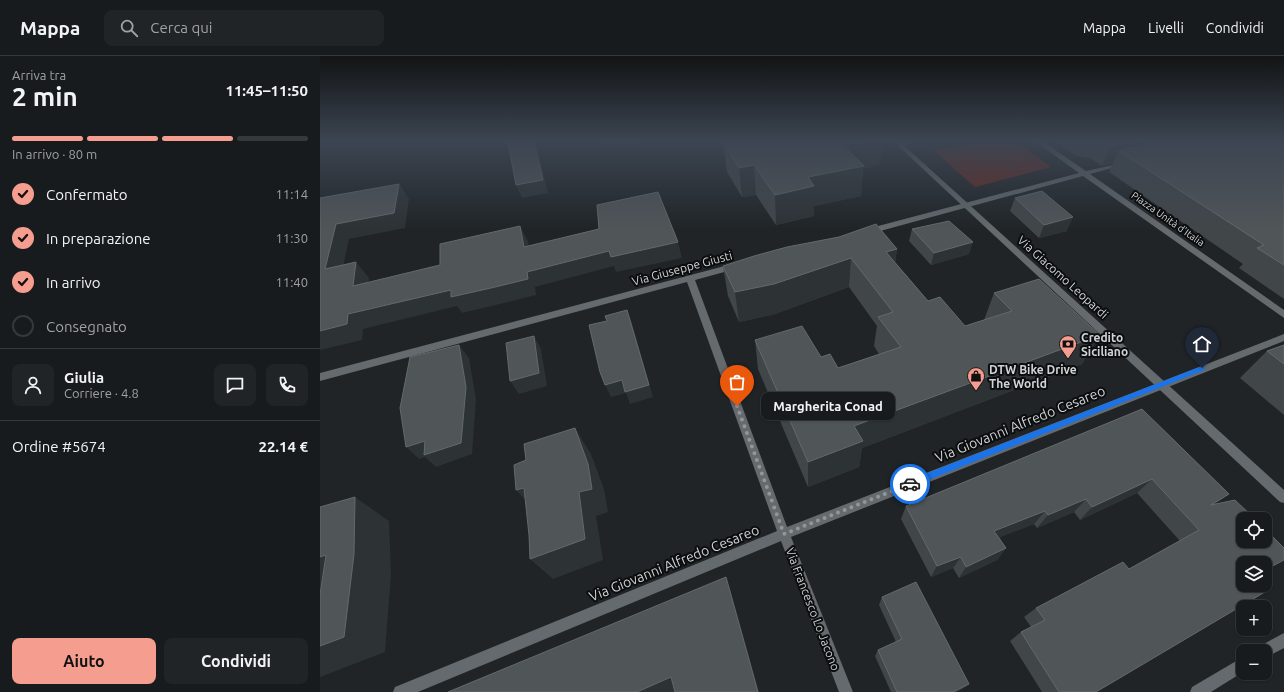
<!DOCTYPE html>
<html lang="it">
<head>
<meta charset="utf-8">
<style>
	:root { --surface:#181b1d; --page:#212426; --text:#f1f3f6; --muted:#9fa1a4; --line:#36393b; --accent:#f59d8e }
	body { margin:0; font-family:Ubuntu,sans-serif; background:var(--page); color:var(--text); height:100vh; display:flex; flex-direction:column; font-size:15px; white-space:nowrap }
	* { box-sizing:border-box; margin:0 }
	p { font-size:13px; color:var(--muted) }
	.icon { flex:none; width:22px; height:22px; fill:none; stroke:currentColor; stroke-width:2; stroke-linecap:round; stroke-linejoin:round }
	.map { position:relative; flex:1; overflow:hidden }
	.drawer { display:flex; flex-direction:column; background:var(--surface); width:320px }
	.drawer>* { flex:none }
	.tools { position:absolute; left:916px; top:456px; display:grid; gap:8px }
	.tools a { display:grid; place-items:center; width:36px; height:36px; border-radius:8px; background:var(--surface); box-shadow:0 1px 3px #0004,0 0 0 1px var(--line); font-size:20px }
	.pin { position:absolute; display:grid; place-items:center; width:34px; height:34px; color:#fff; margin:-41px -17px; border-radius:50% 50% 50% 0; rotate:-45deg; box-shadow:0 0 4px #0007 }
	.pin .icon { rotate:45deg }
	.courier { position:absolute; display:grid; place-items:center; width:40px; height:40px; margin:-20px; border:3px solid #1a73e8; border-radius:50%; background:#fff; color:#222; box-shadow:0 1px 5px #0007 }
	.bubble { position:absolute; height:28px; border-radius:8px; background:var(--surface); box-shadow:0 1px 3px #0004,0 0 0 1px var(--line); font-size:13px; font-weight:700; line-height:28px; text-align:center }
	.head em { font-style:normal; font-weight:700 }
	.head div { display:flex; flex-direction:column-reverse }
	.head { display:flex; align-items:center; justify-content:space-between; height:68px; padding:0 12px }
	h1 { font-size:26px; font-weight:700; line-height:30px }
	.bar { display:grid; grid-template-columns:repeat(4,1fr); gap:6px 4px; align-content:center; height:48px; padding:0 12px }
	.bar i { height:5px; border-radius:3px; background:var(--line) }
	.bar .active { background:var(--accent) }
	.bar p { grid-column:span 4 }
	.line { display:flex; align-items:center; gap:10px; padding:0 12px; border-top:1px solid var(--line) }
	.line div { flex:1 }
	.round { display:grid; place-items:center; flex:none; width:42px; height:42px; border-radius:8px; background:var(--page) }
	ol { padding:0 12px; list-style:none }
	li { display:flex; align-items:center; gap:12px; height:44px }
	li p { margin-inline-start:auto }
	li .icon { padding:4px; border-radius:50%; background:var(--accent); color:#111; stroke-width:4 }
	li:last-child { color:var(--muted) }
	li i { width:22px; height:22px; border:2px solid var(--line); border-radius:50% }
	.action { display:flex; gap:8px; margin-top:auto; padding:8px 12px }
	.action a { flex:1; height:46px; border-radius:8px; background:var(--accent); color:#111; font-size:16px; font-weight:700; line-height:46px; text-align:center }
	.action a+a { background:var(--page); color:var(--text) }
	header { display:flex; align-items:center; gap:24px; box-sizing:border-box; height:56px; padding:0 20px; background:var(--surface); border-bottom:1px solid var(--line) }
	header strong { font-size:19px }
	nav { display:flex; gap:22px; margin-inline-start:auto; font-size:14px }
	.search { width:280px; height:36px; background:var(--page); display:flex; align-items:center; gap:10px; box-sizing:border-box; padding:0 14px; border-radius:8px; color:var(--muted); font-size:15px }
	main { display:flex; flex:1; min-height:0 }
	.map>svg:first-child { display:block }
	.green { fill:#67281f }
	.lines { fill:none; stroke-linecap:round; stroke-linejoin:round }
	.minor { fill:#646a6d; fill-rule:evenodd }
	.tertiary { fill:#646a6d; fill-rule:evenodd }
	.wall { fill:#414649 }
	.shaded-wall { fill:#2d3235 }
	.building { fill:#505558; stroke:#64696c }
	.route { fill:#1a73e8 }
	.done { stroke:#939699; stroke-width:4; stroke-dasharray:0 7.2 }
	.labels { text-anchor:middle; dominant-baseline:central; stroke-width:4; stroke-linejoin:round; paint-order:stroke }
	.far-street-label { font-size:10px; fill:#d1d4d6; stroke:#0b0d0e }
	.street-label { font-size:12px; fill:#d1d4d6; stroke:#0b0d0e }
	.poi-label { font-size:12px; font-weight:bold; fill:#d1d4d6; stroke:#0b0d0e; text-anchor:start }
	.near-street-label { font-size:14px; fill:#d1d4d6; stroke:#0b0d0e }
</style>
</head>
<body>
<header>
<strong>Mappa</strong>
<div class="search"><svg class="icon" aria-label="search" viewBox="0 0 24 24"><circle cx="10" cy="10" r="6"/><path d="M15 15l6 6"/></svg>Cerca qui</div>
<nav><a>Mappa</a><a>Livelli</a><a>Condividi</a></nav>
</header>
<main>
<section class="drawer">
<div class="head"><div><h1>2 min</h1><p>Arriva tra</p></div><em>11:45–11:50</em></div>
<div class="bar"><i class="active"></i><i class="active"></i><i class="active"></i><i></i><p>In arrivo · 80 m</p></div>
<ol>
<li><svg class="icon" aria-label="check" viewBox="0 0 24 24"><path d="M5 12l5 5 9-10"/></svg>Confermato<p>11:14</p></li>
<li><svg class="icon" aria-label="check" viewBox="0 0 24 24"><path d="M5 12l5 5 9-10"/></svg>In preparazione<p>11:30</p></li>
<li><svg class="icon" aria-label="check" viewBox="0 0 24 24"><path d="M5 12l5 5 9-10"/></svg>In arrivo<p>11:40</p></li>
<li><i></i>Consegnato</li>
</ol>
<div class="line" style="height:72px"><a class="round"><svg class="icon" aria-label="person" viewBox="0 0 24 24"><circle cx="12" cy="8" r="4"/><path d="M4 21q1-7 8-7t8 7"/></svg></a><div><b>Giulia</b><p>Corriere · 4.8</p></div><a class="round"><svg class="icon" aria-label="chat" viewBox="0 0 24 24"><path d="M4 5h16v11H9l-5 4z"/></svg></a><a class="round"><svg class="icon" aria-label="phone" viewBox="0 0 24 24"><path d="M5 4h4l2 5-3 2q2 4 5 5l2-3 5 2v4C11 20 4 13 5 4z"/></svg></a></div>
<div class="line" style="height:52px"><div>Ordine #5674</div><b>22.14 €</b></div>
<div class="action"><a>Aiuto</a><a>Condividi</a></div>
</section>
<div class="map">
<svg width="964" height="636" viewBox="0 0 964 636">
	<rect width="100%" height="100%" fill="#202427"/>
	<path class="green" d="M658,85H696L731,111L655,131L614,95Z"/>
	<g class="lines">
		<path class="minor" d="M277,85H320L317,87H280Z
			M588,85H599L580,90L577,88Z
			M715,85H722L766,115L807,106V108L770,118L964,254V262L763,120L549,178H543L542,176L543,174L759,117Z
			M416,207L419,208L420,210L419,212L375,224L467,471L964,278V285L471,481L533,636H519L461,485L98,636H73L75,631L457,475L367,226L0,325V317Z
			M964,577V592L945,602V595H938L940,590Z
			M923,601V616L891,636H870L872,631Z"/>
		<path class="tertiary" d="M573,85H579L964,434V447L960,446Z"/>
	</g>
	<path class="wall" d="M406,85H563L560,108L543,113L541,140L494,150V160L456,169L436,139L422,141L407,116L403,87L406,86Z
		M734,85H964V243L919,212L923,208L789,116L793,107L782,110L770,102L756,100Z
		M695,142L747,175L719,182L690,155Z
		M592,173L649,198L611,209L589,185Z
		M577,193L575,207L608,245L645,270L664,264L674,237L780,279L762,308L542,392L539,411L488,431L438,313L435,284L501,301L518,312L559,298L554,290L557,270L529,231L455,258L419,266L408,240L403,210Z
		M964,289V359L920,322L947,295Z
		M822,353L909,438L895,448L945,507L776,636H722L690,585L701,576L711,571L704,561L716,552L809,513L860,485L817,437L760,464L754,456L717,472L714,468L679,481L686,492L677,504L639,522L633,512L611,521L581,463L586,450Z
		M562,541L649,628L642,633L637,636H571L555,600L558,594L576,586L559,549Z"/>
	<path class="shaded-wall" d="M214,85L218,95L228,137L202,142L196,129Z
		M542,85H563L560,108L543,113L541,140L494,150V160L456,169L455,139L523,89Z
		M814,85H882L799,95L793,107L782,110L791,90Z
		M434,109L436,139L422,141L419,112Z
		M79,128L89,143L85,172L29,183L19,229L5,213L16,168Z
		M753,161L747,175L719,182L724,169Z
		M200,170L208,185L211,207L204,191Z
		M358,186L362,202L296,216L294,210L215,231L216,239L180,248L142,257L137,250L43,273L42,284L0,294V275L28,258L207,216L289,195Z
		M653,186L649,198L611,209L614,197Z
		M577,193L572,222L566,196Z
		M531,202L529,231L455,258L419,266L415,236Z
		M36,206L49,222L46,246L33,230Z
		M307,254L312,267L333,341L310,348L306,337L291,341L285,329Z
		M780,279L762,308L542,392L539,411L488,431V406L534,370Z
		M214,280L221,293L227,330L199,338L190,325Z
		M139,289L149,302L156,344L152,398L116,411L105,401L99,403L86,391L105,385Z
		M255,372L271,398L284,433L288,456L276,460L283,504L233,523L210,503L259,436Z
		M832,423L817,437L760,464L772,451Z
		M204,432L218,458L196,434Z
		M909,438L891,451V449Z
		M35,441L69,465L71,518L65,596L0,621V501Z
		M766,443L754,456L717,472L728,459Z
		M725,455L714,468L666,487L674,475Z
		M686,492L677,504L639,522L646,511Z
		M641,501L633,512L611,521L617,510Z
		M406,521L412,540L439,636H438Z
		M351,621L355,636H317Z
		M649,628L642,633L637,636H633Z"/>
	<path class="building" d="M200,85H214L223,124L196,129L188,87Z
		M416,85H542L523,89L544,110L488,121L494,130L455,139L434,109L419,112L403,87Z
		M783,85H814L791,90Z
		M841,85H964V209L937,192L944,189L799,95Z
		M79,128L74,157L16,168L5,213L36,206L33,230L120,209V188L200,170L204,191L279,173L277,149L338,136L358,186L291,201L289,195L207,216L208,223L171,232L131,241V234L28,258L27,268L0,275V142Z
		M722,135L753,161L724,169L695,142Z
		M629,165L653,186L614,197L592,173Z
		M556,168L577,193L566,196L608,245L620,241L645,270L692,255L674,237L719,223L780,279L534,370L543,385L488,406L435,284L482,270L501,301L510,298L518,312L581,291L558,261L573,256L531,202L454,228L415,236L403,210L434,200L467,191L519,181Z
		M307,254L329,329L305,336L302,324L285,329L280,316L269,269L287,265L285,260Z
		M214,280L219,317L190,325L186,287Z
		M139,289L146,331L141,387L104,399L105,385L86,391L80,352L90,301Z
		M964,289V308L947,295Z
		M822,353L909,438L891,449L915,444L935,463H923V485H945V473L964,492V504L945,514V507H923V529H945V528L950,533L776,636H739L701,576L725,564L716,552L803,506L809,513L879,474L832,423L772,451L766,443L728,459L725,455L674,475L686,492L646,511L641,501L617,510L586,450Z
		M255,372L268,408L272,433L259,436L265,483L210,503L209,479L204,432L196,434L194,409L206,404L204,388Z
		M35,441L34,498L24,581L0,590V539L6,499L0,501V451Z
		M406,521L438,636H355L351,621L317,636H128Z
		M596,526L649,628L633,636H577L558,594L582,583L562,541Z"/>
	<linearGradient id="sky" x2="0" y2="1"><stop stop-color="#121415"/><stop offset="0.49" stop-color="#3c4552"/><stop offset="1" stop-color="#3c4552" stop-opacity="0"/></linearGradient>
	<rect width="964" height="174" fill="url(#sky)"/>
	<path class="route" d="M882,310L885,312L884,314L593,430H587L586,428L587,425Z"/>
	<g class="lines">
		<path class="done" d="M417,350L464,478L590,428"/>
	</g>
	<defs>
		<g id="bank-pin" transform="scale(0.9)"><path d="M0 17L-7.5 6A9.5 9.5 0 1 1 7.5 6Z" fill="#f59d8e" stroke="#0b0d0e"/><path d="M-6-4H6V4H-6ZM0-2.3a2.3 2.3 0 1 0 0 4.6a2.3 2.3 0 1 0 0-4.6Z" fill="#111"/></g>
		<g id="shop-pin" transform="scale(0.9)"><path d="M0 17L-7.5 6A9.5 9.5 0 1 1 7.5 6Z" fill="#f59d8e" stroke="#0b0d0e"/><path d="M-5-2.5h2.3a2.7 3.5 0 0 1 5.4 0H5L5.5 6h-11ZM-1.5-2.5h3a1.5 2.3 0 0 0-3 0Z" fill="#111"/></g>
	</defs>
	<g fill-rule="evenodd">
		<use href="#bank-pin" x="748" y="288"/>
		<use href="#shop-pin" x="656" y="320"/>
	</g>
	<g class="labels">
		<g class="far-street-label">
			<text transform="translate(848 163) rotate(35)">Piazza Unità d'Italia</text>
		</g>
		<g class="street-label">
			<text transform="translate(362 212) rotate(-15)">Via Giuseppe Giusti</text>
			<text transform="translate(743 221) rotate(42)">Via Giacomo Leopardi</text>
			<text transform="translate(493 553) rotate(69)">Via Francesco Lo Jacono</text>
		</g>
		<g class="poi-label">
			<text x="761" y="281">Credito<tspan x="761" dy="14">Siciliano</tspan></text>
			<text x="669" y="313">DTW Bike Drive<tspan x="669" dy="14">The World</tspan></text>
		</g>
		<g class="near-street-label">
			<text transform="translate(700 368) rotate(-22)">Via Giovanni Alfredo Cesareo</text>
			<text transform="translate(354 507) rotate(-22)">Via Giovanni Alfredo Cesareo</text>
		</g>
	</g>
</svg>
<div class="tools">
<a><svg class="icon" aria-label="locate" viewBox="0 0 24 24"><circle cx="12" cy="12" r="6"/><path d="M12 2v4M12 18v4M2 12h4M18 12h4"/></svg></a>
<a><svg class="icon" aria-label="layers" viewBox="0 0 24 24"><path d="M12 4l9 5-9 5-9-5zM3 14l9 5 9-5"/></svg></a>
<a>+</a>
<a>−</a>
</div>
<div class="pin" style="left:417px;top:350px;background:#ea580c"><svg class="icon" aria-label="bag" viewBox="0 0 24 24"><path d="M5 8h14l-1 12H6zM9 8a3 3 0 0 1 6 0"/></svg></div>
<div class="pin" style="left:882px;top:312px;background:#1f2937"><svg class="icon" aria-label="home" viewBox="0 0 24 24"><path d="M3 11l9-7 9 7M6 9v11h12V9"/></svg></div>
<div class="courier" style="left:590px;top:428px"><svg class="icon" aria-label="car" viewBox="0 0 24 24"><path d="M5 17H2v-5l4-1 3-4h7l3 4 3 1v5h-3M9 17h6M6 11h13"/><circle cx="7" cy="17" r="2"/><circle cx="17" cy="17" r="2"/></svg></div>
<div class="bubble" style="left:441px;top:336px;width:134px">Margherita Conad</div>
</div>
</main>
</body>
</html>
